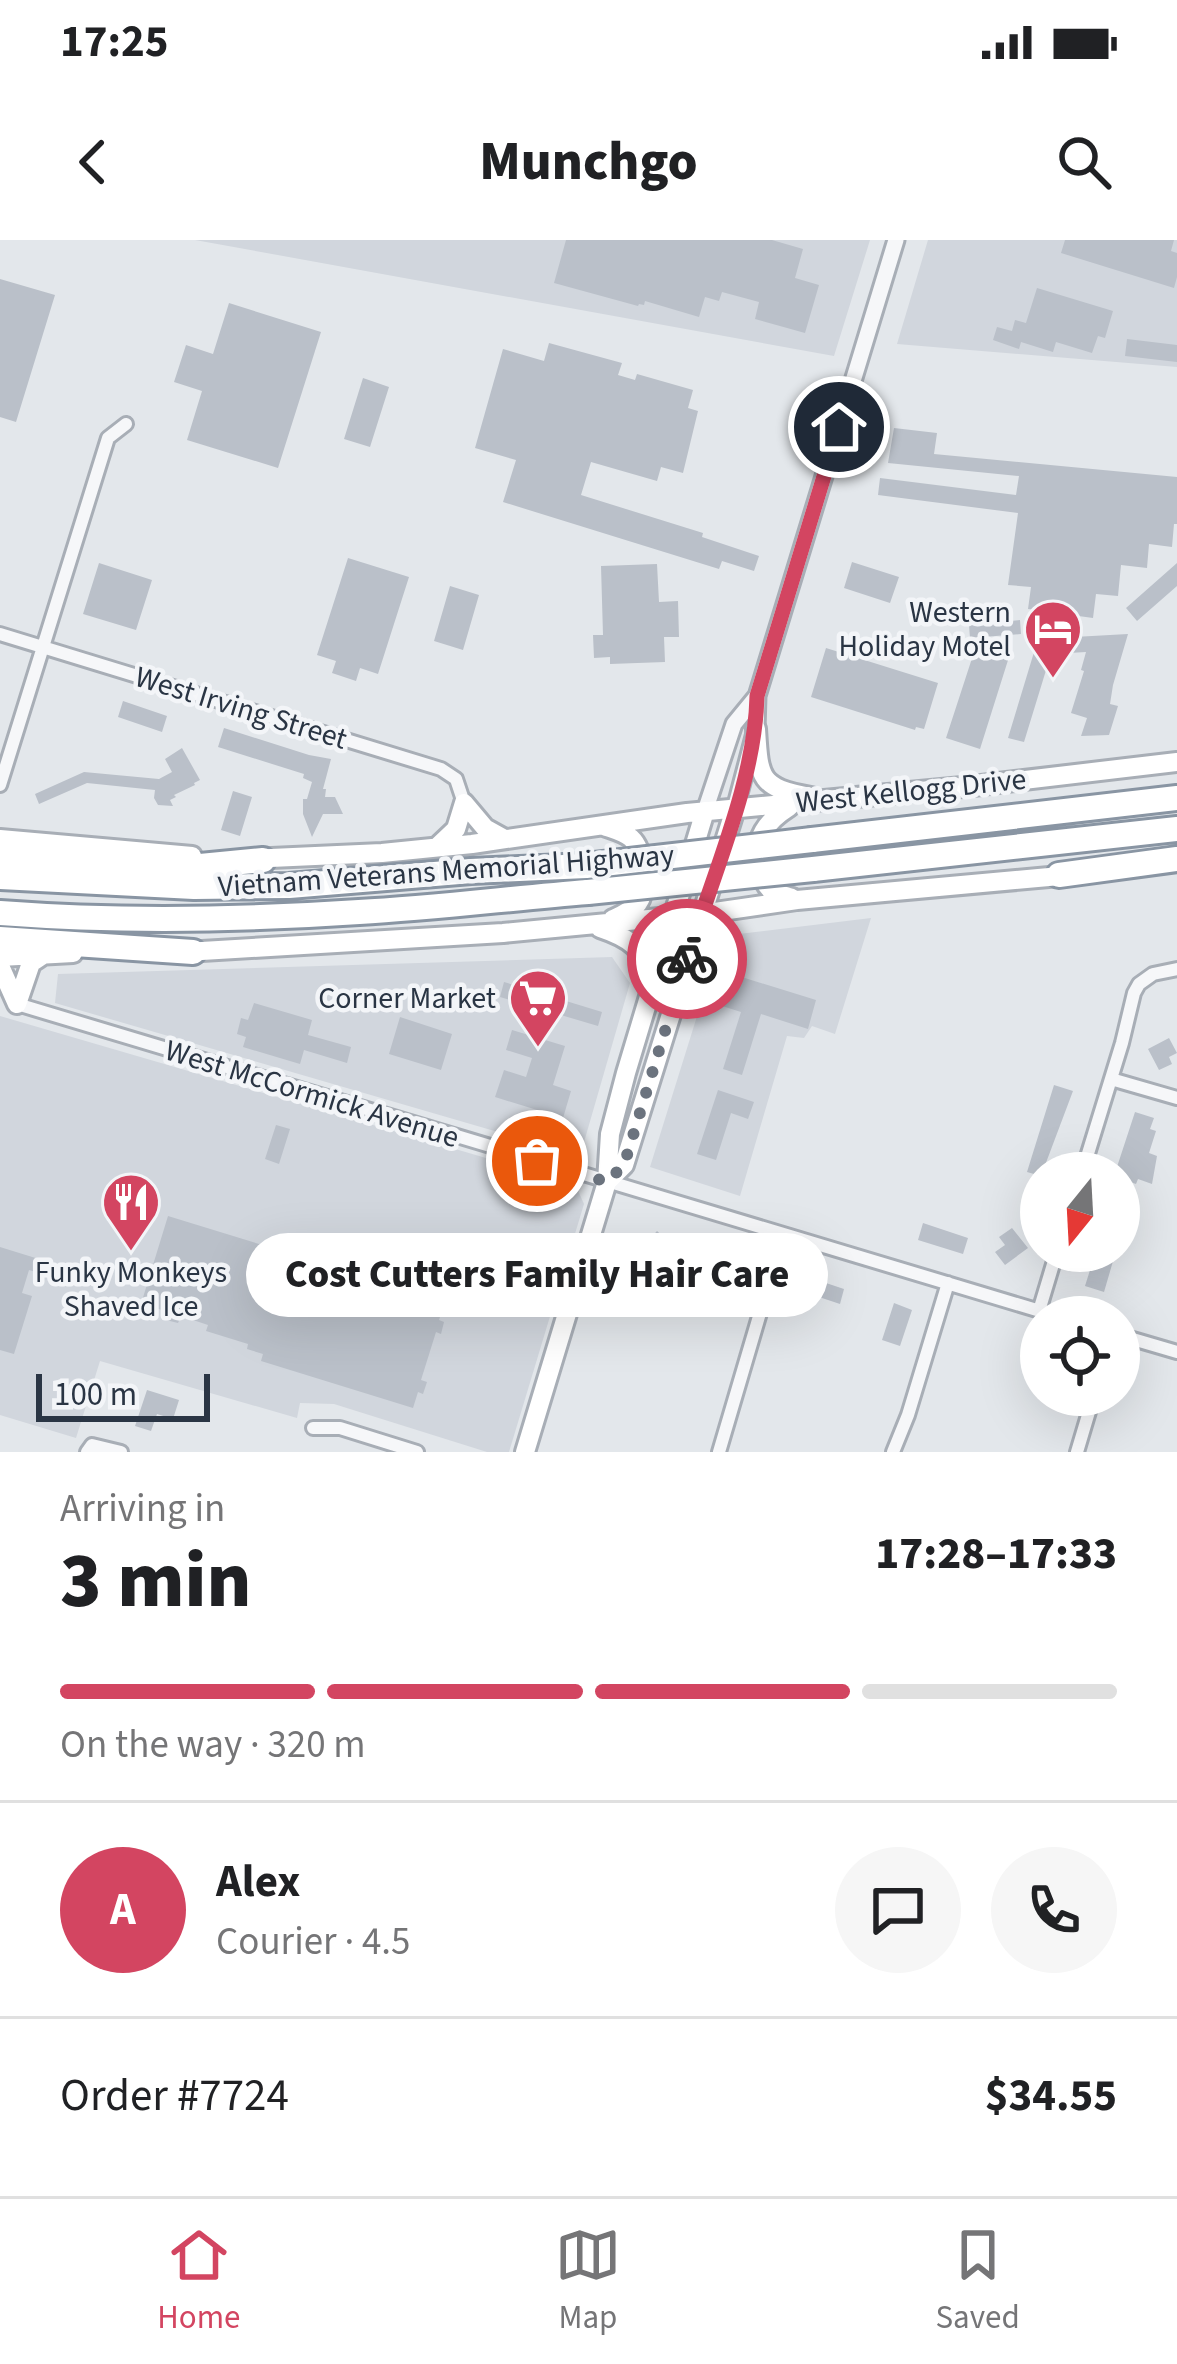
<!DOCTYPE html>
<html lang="en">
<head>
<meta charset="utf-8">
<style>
	:root { --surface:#fff; --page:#f6f6f6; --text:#202124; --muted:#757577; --line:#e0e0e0; --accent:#d34561 }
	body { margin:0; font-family:"Source Sans 3",sans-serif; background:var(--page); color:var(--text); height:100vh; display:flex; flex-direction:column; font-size:45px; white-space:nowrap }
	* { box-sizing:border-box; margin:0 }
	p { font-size:39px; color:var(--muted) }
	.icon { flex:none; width:66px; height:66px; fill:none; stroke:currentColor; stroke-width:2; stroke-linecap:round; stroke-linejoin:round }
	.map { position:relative; height:1212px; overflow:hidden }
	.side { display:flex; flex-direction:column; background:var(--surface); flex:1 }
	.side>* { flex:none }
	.needle { width:78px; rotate:198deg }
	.controls { position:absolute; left:1020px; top:912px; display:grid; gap:24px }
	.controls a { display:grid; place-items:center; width:120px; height:120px; border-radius:50%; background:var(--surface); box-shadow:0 12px 48px #0002; font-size:60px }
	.scale { position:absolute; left:36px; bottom:30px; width:174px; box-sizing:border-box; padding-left:12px; border:6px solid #2a3544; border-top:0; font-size:33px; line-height:42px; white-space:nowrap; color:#2a3544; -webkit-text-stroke:9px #f3f5f8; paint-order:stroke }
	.pin { position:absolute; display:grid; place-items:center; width:102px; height:102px; color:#fff; margin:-51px; border:6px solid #fff; border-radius:50%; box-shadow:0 3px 12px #0007 }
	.courier { position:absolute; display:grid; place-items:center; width:120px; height:120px; margin:-60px; border:9px solid #d34561; border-radius:50%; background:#fff; color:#222; box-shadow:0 3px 15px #0007 }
	.bubble { position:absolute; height:84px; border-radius:42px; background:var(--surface); box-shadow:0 12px 48px #0002; font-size:39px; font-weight:800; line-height:84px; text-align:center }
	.overview em { font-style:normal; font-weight:800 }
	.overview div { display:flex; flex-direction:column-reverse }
	.overview { display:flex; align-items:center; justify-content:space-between; height:204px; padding:0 60px }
	h1 { font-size:78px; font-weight:800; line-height:90px }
	.bar { display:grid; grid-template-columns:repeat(4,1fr); gap:18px 12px; align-content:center; height:144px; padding:0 60px }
	.bar i { height:15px; border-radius:9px; background:var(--line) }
	.bar .selected { background:var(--accent) }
	.bar p { grid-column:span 4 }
	.line { display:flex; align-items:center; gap:30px; padding:0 60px; border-top:3px solid var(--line) }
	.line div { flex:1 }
	.round { display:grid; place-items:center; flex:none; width:126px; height:126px; border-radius:63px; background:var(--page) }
	.status { display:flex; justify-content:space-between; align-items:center; height:84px; padding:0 60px; background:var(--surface); direction:ltr }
	.status svg { height:33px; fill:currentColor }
	header { display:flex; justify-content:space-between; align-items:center; height:156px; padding:0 60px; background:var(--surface); font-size:54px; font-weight:800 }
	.tab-bar { display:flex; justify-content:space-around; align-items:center; height:168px; border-top:3px solid var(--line); background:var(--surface); font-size:33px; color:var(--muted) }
	.tab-bar a { display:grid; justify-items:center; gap:6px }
	.tab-bar .selected { color:var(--accent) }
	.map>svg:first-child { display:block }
	.built { fill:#d1d6dd }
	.building { fill:#bac0c9 }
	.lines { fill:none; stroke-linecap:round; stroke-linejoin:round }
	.minor-casing { stroke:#a8aeb6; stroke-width:18 }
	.tertiary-casing { stroke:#a8aeb6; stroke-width:21 }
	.secondary-casing { stroke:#a8aeb6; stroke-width:24 }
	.motorway-casing { stroke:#8995a3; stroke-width:30 }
	.minor { stroke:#f6f7f9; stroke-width:12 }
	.tertiary { stroke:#f6f7f9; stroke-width:15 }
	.secondary { stroke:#fff; stroke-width:18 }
	.motorway { stroke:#fff; stroke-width:24 }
	.motorway-bridge-casing { stroke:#8995a3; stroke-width:30; stroke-linecap:butt }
	.motorway-bridge { stroke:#fff; stroke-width:24 }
	.done { stroke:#6b737e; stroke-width:12; stroke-dasharray:0 21.6 }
	.route { stroke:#d34561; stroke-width:15 }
	.labels { text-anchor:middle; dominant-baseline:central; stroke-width:9; stroke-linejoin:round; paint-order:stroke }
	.poi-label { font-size:30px; fill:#2a3544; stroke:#f3f5f8; text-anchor:end }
	.street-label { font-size:30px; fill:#2a3544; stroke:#f3f5f8 }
</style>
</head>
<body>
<div class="status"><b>17:25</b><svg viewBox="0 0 49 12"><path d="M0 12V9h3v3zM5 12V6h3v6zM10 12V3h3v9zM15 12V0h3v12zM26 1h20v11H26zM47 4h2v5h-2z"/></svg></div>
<header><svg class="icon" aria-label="back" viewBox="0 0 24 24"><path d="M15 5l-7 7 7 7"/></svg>Munchgo<svg class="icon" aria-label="search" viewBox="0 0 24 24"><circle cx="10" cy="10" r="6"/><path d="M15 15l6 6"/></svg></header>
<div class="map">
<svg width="1177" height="1212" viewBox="0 0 1177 1212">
	<rect width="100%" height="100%" fill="#e3e7eb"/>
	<path class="built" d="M195,0H870L834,116Z
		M928,0H1177V127L897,104Z
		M871,678L835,794L812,786L804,798L787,796L740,956L650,927L722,696Z
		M612,717L630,743L580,916L55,763L58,734Z
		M0,776L575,944L584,964L509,1212H487L334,1164L300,1163L297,1178L100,1121L76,1198L0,1175Z"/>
	<path class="building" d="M566,0H772L803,9L795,38L819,45L805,93L755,79L759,62L722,52L719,61L705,57L699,77L645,61L644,65L639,64L638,66L554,43Z
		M1065,0H1174L1171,11L1177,13V37L1174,48L1061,13Z
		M0,39L55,55L16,182L0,177Z
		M1037,48L1113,71L1105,98L1098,96L1092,113L1056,102L1053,112L1021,102L1019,109L993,100L997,87L1012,91L1015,80L1026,83Z
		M229,63L321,92L278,228L187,200L202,151L174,142L186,105L213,114Z
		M1127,99L1177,105V122L1125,116Z
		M549,103L622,123L618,135L635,140L637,134L693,150L688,168L698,171L683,233L661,227L657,241L591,222L581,255L703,293L702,297L759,316L754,331L722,321L719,329L503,262L516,220L475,208L503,109L544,121Z
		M363,138L389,147L370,207L344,199Z
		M894,188L937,193L934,214L1177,237V284H1174L1172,307L1149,304L1147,328L1121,325L1118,356L1096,354L1093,378L1028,369L1031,347L1008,345L1018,273L878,255L880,238L1016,255L1019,236L888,223Z
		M348,318L409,337L378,434L360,428L356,441L332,433L336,421L317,415Z
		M852,322L899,337L890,363L844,348Z
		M99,323L152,340L136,390L83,374Z
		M1177,323V346L1137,381L1126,368Z
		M657,324L659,362L678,361L679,397H664L665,422L610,424V417L594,418L593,395H603L601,326Z
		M450,346L479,355L463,410L434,401Z
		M1020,380L1021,394L970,398L969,385Z
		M1128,394L1113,445L1110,464L1118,466L1109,495L1081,496L1087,478L1071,473L1084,431L1081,430L1086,412L1051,414L1024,502L1008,498L1038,399Z
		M976,406L1009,417L980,509L946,498Z
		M826,408L938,443L924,489L916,487L915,490L811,457Z
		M123,461L167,476L162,492L118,477Z
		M224,488L309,515L331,519L323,549H326L325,557H335L343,574H323L312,597L303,574V559H307L312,542L303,538L304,534L218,507Z
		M182,508L200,540L194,543L195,545L174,555L176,557L170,560L173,566L158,565L154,558L155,550L87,543L39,564L35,554L84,532L159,539L172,532L165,519Z
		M233,551L252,557L240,596L221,590Z
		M712,733L730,739L732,734L816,760L808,789L761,774L742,835L723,829L741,772L703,760Z
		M504,742L602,772L598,786L500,757Z
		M254,763L312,780L308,795L351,807L347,823L304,810L300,824L243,807L246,797L237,794L241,778L248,780Z
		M400,777L452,794L441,830L389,814Z
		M512,790L565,806L553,845L571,851L563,878L495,857L504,830L526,837L532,818L506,810Z
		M1169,798L1177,813L1169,817L1172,824L1159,830L1148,809Z
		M1054,845L1073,851L1041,936L1027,932Z
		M718,850L754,862L748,879L731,873L716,920L697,914Z
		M1135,872L1154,878L1150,889L1156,891L1149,913L1157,916L1152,944L1138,939L1136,944L1119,938V933H1115Z
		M276,885L290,889L279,924L265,919Z
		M168,976L445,1061L439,1080L444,1082L441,1094L436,1092L421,1140L427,1142L423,1154L418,1152L413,1168L261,1121L263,1114L247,1109L248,1104L206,1091L208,1085L181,1076L178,1083L166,1080L169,1072L141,1064Z
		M923,983L968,998L963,1014L918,1000Z
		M1012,988L1028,1008L1005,1025L995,1012L1005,1005L999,997Z
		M657,991L669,1002L657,1015L663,1021L651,1034L645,1028L640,1034L628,1023Z
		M0,1007L71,1029L67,1041L29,1030L22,1053L32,1056L14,1114L0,1110Z
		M1096,1011H1116L1104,1052L1085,1046Z
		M731,1014L732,1023L738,1022V1040L719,1041V1037H715L714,1015Z
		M805,1036L844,1049L840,1064L816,1056L813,1065L797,1060Z
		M894,1063L912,1070L900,1106L882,1100Z
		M147,1150L179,1160L173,1179L157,1174L151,1191L135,1186Z"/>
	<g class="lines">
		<g class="minor-casing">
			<path id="minor" d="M0,394L441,529L456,539L464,563
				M0,545L108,198L126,184
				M17,764L1060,1077
				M1111,839L1177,858
				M1082,933L1122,803L1134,753L1139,744L1153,734L1177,729
				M1039,1071L1057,1011
				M1119,1095L1177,1112
				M313,1188H340L417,1212
				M87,1212L92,1205L121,1212
				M719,1212L783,995
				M893,1212L908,1175L948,1043
				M1077,1212L1094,1155"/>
		</g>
		<g class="tertiary-casing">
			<path id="tertiary" d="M735,569L756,489L757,456L896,0
				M705,571L734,484L757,456"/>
		</g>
		<g class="secondary-casing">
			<path id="secondary" d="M756,489C759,538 759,548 811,557
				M464,563L485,588L503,598
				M789,567C767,581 753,598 760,625C762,635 764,645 773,652C775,653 789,657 792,658
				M604,586C612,589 624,592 631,598C644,610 648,649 638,663C632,671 622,675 613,679
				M0,599L192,616
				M437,607L456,589L464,563
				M250,619L382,613L472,604L687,573L973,546L1177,522
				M600,688C630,698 645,708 650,741
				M185,712L503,693L701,674L797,660L1071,635
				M0,717L73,713
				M0,726L17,764
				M17,764L31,723L43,715
				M607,942L624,925L735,569
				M525,1212L607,942L610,894L626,833L705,571"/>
		</g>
		<g class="motorway-casing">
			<path id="motorway" d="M812,600L1177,558
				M0,618L91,626L190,627L263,620
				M813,629L1177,589
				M1059,635L1177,619
				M0,637L194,647L289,646L471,631L586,626
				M0,673C119,682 240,680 359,672C435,668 512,658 588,652
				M0,699L193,712"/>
		</g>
		<use href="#minor" class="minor"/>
		<use href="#tertiary" class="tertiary"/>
		<use href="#secondary" class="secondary"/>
		<use href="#motorway" class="motorway"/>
		<g class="motorway-bridge-casing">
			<path id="motorway-bridge" d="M586,626L812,600
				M588,652L813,629"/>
		</g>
		<use href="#motorway-bridge" class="motorway-bridge"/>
	</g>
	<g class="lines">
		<path class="done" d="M537,921L607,942L624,925L687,719"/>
		<path class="route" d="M687,719C712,636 755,543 757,456L839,187"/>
	</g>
	<defs>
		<g id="hotel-pin" transform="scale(3)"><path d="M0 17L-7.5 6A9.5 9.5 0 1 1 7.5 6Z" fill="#d34561" stroke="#f3f5f8"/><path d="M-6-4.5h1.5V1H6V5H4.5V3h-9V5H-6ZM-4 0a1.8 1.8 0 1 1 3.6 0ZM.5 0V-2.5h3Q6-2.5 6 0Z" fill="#fff"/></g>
		<g id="supermarket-pin" transform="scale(3)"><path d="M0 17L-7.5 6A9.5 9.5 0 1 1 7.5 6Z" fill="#d34561" stroke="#f3f5f8"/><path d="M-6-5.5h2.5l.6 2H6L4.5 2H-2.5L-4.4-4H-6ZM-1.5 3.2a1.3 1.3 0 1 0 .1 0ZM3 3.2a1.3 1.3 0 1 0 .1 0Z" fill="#fff"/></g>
		<g id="restaurant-pin" transform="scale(3)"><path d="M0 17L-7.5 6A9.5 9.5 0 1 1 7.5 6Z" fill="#d34561" stroke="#f3f5f8"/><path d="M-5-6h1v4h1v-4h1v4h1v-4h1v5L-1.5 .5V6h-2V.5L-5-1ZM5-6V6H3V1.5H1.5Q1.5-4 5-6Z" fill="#fff"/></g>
	</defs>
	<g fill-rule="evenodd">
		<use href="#hotel-pin" x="1053" y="389"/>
		<use href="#supermarket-pin" x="538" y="758"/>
		<use href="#restaurant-pin" x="131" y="962"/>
	</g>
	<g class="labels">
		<g class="poi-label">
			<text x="1011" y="372">Western<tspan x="1011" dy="34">Holiday Motel</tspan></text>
			<text x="496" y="758">Corner Market</text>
			<text x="131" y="1032" text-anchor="middle">Funky Monkeys<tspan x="131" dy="34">Shaved Ice</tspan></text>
		</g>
		<g class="street-label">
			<text transform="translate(241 468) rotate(17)">West Irving Street</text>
			<text transform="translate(911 551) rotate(-6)">West Kellogg Drive</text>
			<text transform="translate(446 631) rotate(-4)">Vietnam Veterans Memorial Highway</text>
			<text transform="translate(312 854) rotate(17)">West McCormick Avenue</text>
		</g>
	</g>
</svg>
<div class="controls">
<a><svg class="needle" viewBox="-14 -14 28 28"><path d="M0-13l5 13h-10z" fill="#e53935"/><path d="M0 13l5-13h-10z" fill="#757577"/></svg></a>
<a><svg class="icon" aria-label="locate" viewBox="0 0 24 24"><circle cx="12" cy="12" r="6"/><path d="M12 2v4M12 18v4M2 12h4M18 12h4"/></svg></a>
</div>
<div class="scale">100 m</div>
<div class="pin" style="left:537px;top:921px;background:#ea580c"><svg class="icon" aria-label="bag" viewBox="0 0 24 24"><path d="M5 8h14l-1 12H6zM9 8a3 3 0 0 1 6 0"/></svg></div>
<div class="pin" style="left:839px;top:187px;background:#1f2937"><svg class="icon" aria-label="home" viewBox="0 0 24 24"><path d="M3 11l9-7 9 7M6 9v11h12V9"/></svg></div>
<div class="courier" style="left:687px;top:719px"><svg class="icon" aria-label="bike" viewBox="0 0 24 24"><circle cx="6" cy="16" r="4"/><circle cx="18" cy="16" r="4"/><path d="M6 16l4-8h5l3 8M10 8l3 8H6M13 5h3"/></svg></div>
<div class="bubble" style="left:246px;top:993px;width:582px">Cost Cutters Family Hair Care</div>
</div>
<section class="side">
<div class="overview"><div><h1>3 min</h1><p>Arriving in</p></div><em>17:28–17:33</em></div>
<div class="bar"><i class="selected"></i><i class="selected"></i><i class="selected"></i><i></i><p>On the way · 320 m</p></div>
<div class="line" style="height:216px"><b class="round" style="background:var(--accent);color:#fff">A</b><div><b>Alex</b><p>Courier · 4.5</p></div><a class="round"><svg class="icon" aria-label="chat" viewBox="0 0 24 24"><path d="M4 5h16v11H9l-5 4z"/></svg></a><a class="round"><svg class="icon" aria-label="phone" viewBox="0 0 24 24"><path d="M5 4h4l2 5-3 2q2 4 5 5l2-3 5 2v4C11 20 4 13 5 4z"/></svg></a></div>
<div class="line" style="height:156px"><div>Order #7724</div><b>$34.55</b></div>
</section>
<nav class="tab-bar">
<a class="selected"><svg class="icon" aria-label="home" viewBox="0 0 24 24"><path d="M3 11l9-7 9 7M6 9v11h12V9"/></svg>Home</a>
<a><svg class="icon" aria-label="map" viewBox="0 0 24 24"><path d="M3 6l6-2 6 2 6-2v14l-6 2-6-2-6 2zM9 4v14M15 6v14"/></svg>Map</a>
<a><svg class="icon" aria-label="saved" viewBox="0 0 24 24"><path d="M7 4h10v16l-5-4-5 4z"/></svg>Saved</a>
</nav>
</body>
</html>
